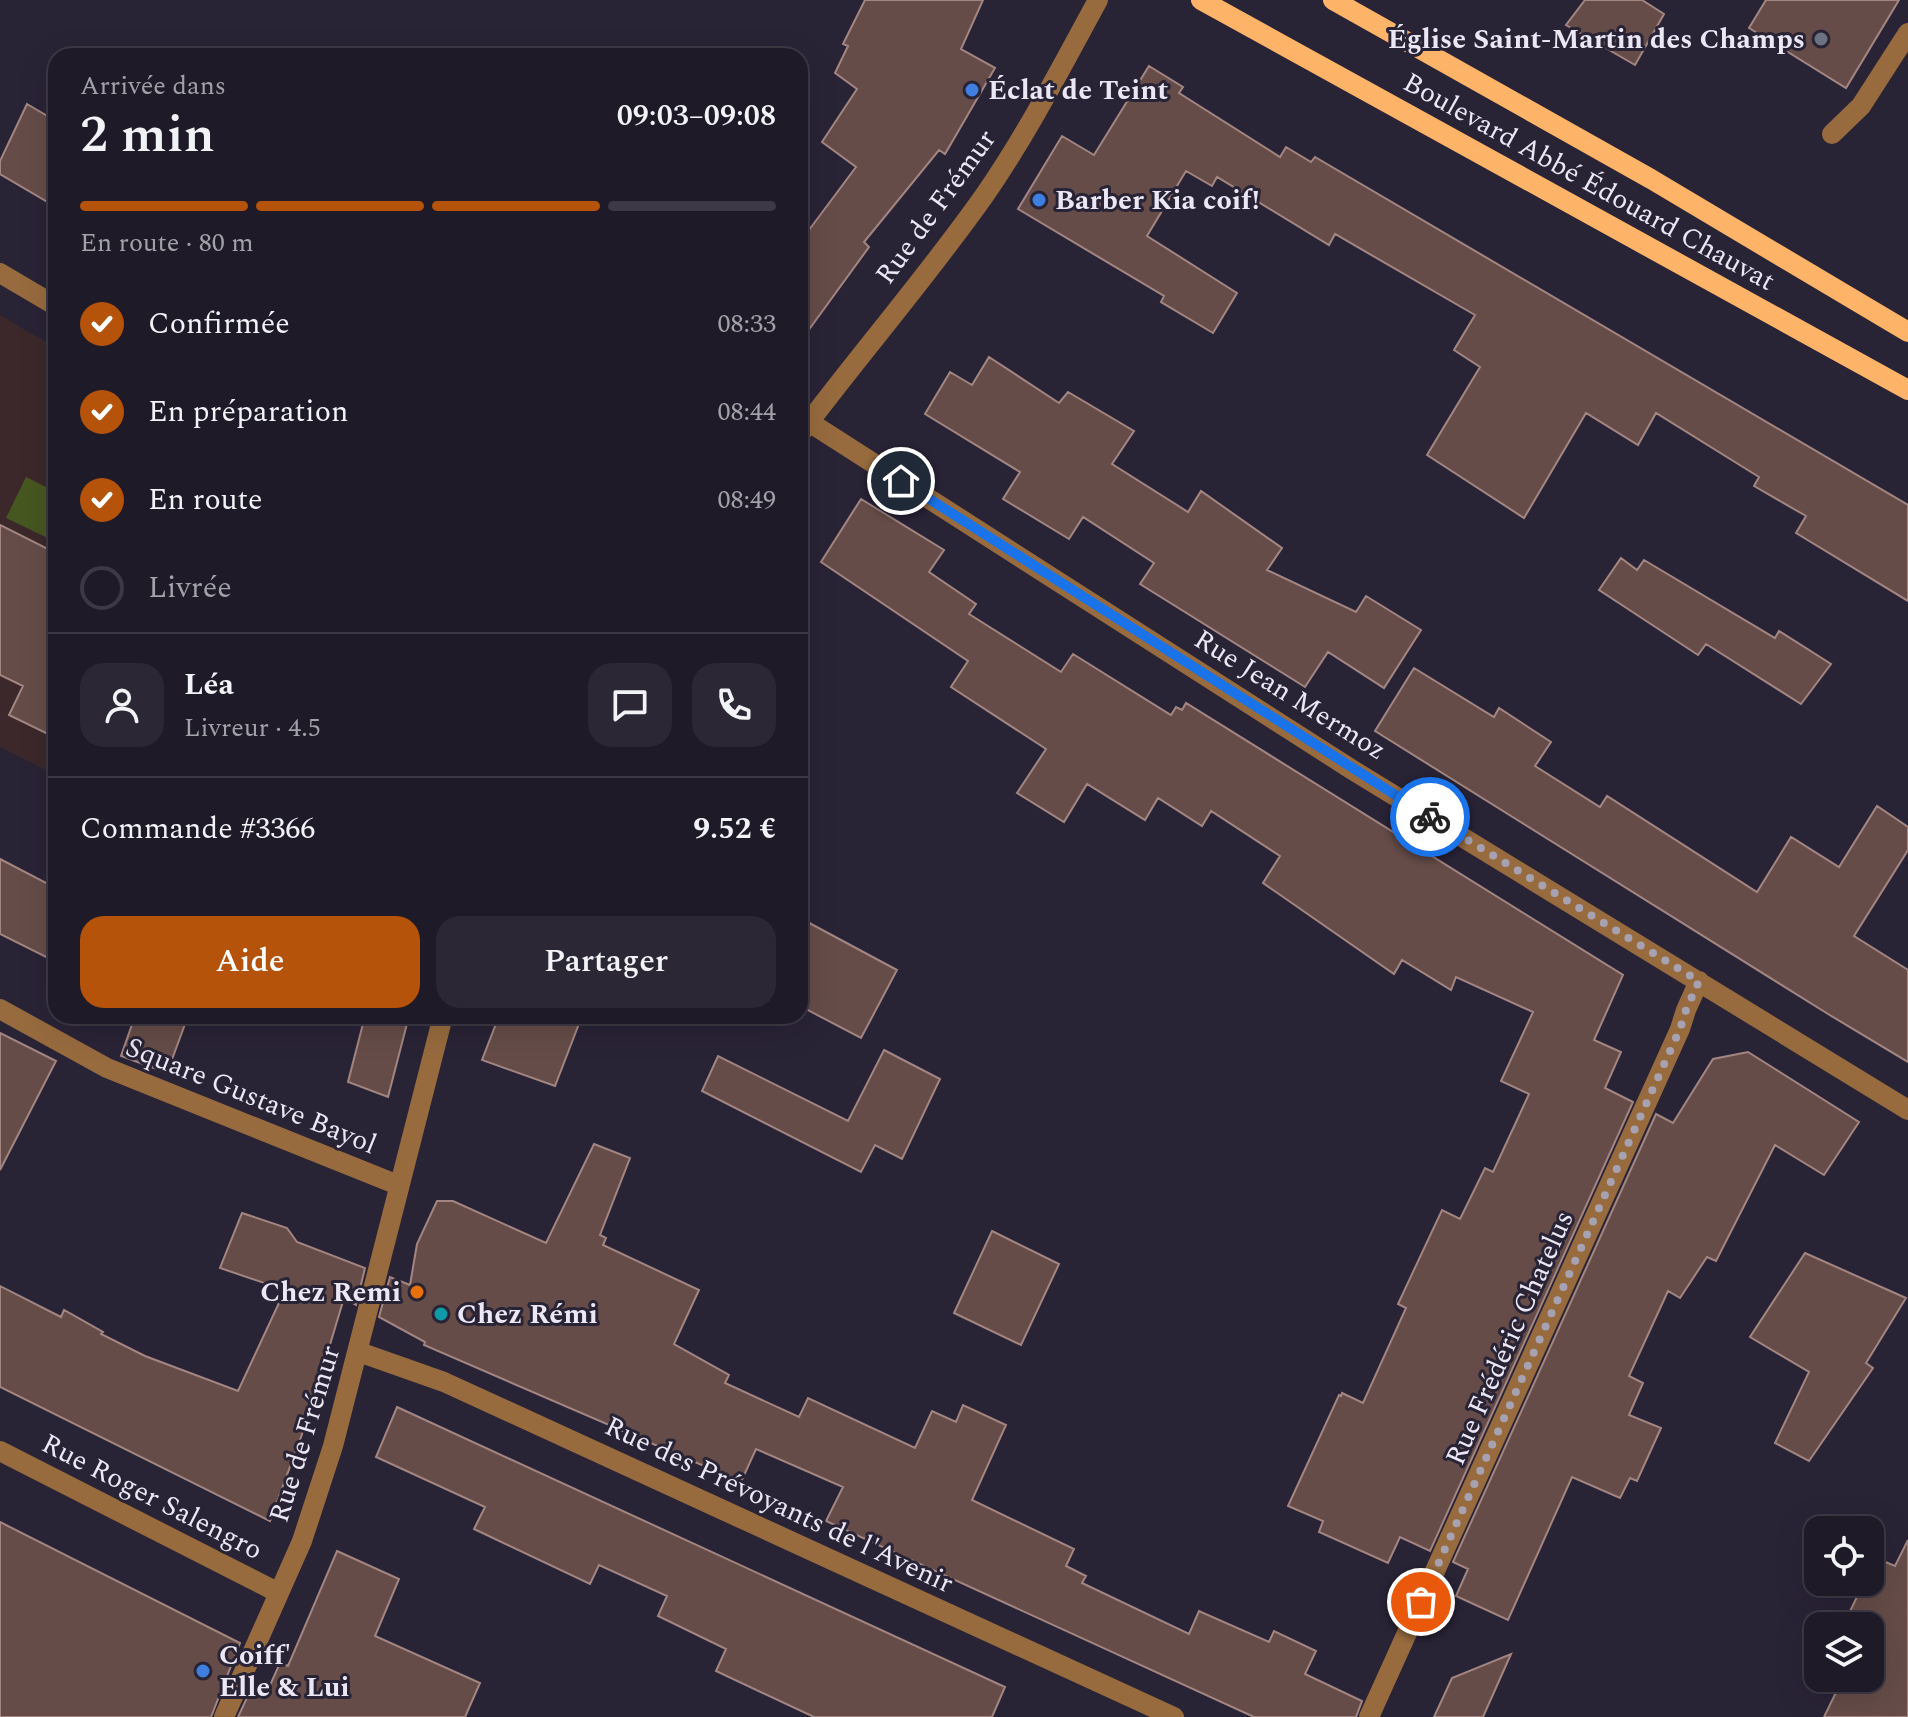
<!DOCTYPE html>
<html lang="fr">
<head>
<meta charset="utf-8">
<style>
	:root { --surface:#1f1a28; --page:#2c2734; --text:#f1f3f6; --muted:#a1a1a8; --line:#3c3845; --accent:#b45309 }
	body { margin:0; font-family:Spectral,serif; background:var(--page); color:var(--text); height:100vh; display:flex; flex-direction:column; font-size:30px; white-space:nowrap }
	* { box-sizing:border-box; margin:0 }
	p { font-size:26px; color:var(--muted) }
	.icon { flex:none; width:44px; height:44px; fill:none; stroke:currentColor; stroke-width:2; stroke-linecap:round; stroke-linejoin:round }
	.map { position:relative; flex:1; overflow:hidden }
	.side { position:absolute; left:48px; top:48px; width:760px; height:976px; display:flex; flex-direction:column; background:var(--surface); border-radius:24px; box-shadow:0 8px 32px #0002,0 0 0 2px var(--line) }
	.side>* { flex:none }
	.fabs { position:absolute; left:1804px; top:1516px; display:grid; gap:16px }
	.fabs a { display:grid; place-items:center; width:80px; height:80px; border-radius:16px; background:var(--surface); box-shadow:0 8px 32px #0002,0 0 0 2px var(--line); font-size:40px }
	.pin { position:absolute; display:grid; place-items:center; width:68px; height:68px; color:#fff; margin:-34px; border:4px solid #fff; border-radius:50%; box-shadow:0 2px 8px #0007 }
	.courier { position:absolute; display:grid; place-items:center; width:80px; height:80px; margin:-40px; border:6px solid #1a73e8; border-radius:50%; background:#fff; color:#222; box-shadow:0 2px 10px #0007 }
	.summary em { font-style:normal; font-weight:600 }
	.summary div { display:flex; flex-direction:column-reverse }
	.summary { display:flex; align-items:center; justify-content:space-between; height:136px; padding:0 32px }
	h1 { font-size:52px; font-weight:600; line-height:60px }
	.bar { display:grid; grid-template-columns:repeat(4,1fr); gap:12px 8px; align-content:center; height:96px; padding:0 32px }
	.bar i { height:10px; border-radius:6px; background:var(--line) }
	.bar .selected { background:var(--accent) }
	.bar p { grid-column:span 4 }
	.line { display:flex; align-items:center; gap:20px; padding:0 32px; border-top:2px solid var(--line) }
	.line div { flex:1 }
	.round { display:grid; place-items:center; flex:none; width:84px; height:84px; border-radius:24px; background:var(--page) }
	ol { padding:0 32px; list-style:none }
	li { display:flex; align-items:center; gap:24px; height:88px }
	li p { margin-inline-start:auto }
	li .icon { padding:8px; border-radius:50%; background:var(--accent); color:#fff; stroke-width:4 }
	li:last-child { color:var(--muted) }
	li i { width:44px; height:44px; border:4px solid var(--line); border-radius:50% }
	.action { display:flex; gap:16px; margin-top:auto; padding:16px 32px }
	.action a { flex:1; height:92px; border-radius:24px; background:var(--accent); color:#fff; font-size:32px; font-weight:600; line-height:92px; text-align:center }
	.action a+a { background:var(--page); color:var(--text) }
	.map>svg:first-child { display:block }
	.education { fill:#3c282b }
	.green { fill:#475720 }
	.building { fill:#654c48; stroke:#a38682; stroke-width:2 }
	.lines { fill:none; stroke-linecap:round; stroke-linejoin:round }
	.minor { stroke:#976b3e; stroke-width:20 }
	.major { stroke:#fdb368; stroke-width:20 }
	.done { stroke:#a7a2b2; stroke-width:8; stroke-dasharray:0 14.4 }
	.route { stroke:#1a73e8; stroke-width:10 }
	.worship-dot { fill:#6b7280; stroke:#292336; stroke-width:3 }
	.shop-dot { fill:#3f7fe0; stroke:#292336; stroke-width:3 }
	.food-dot { fill:#e8710a; stroke:#292336; stroke-width:3 }
	.culture-dot { fill:#0f9aa8; stroke:#292336; stroke-width:3 }
	.labels { text-anchor:middle; dominant-baseline:central; stroke-width:6; stroke-linejoin:round; paint-order:stroke }
	.poi-label { font-size:28px; font-weight:bold; fill:#ebe7f4; stroke:#292336; text-anchor:start }
	.street-label { font-size:28px; fill:#ebe7f4; stroke:#292336 }
</style>
</head>
<body>
<div class="map">
<svg width="1908" height="1717" viewBox="0 0 1908 1717">
	<rect width="100%" height="100%" fill="#292336"/>
	<path class="education" d="M0,315L56,348V775L0,747Z"/>
	<path class="green" d="M26,477L56,492V542L6,518Z"/>
	<path class="building" d="M865,0H983L961,49L995,68L945,154L939,150L864,242L869,247L800,342V242L856,167L822,142L857,89L835,73L848,46L843,44Z
		M1585,0H1642L1664,14L1635,65L1566,25Z
		M1766,0H1899L1846,88L1749,28Z
		M1149,66L1183,87L1179,93L1280,157L1286,147L1311,162L1315,157L1908,505V601L1796,533L1806,516L1754,486L1759,477L1656,413L1638,445L1586,413L1524,518L1427,455L1480,367L1454,350L1475,315L1335,234L1329,245L1217,177L1212,186L1186,171L1147,236L1237,293L1213,333L1161,302L1164,296L1018,209L1062,136L1094,155Z
		M27,104L56,121V207L0,174V161Z
		M989,357L1059,403L1068,392L1134,431L1112,464L1188,512L1201,491L1282,548L1267,570L1356,612L1366,596L1421,630L1384,688L1328,652L1305,687L1140,584L1154,563L1083,517L1069,539L1003,499L1020,472L925,414L950,372L972,385Z
		M861,499L944,550L929,572L976,604L969,614L1061,672L1073,654L1171,715L1176,707L1182,710L1186,703L1623,975L1594,1040L1621,1052L1605,1088L1633,1102L1430,1551L1400,1537L1388,1563L1319,1532L1323,1521L1288,1506L1339,1395L1341,1396L1342,1393L1363,1403L1406,1308L1398,1304L1442,1210L1460,1219L1485,1168L1493,1172L1529,1094L1501,1081L1533,1012L1456,977L1451,990L1402,960L1394,974L1263,883L1280,856L1211,811L1202,826L1158,798L1145,820L1087,784L1064,822L1017,793L1046,749L951,687L968,661L821,562Z
		M0,525L56,553V738L9,715L23,686L0,675Z
		M1621,558L1637,570L1644,560L1775,638L1779,631L1831,664L1801,704L1706,644L1698,655L1599,590Z
		M1414,668L1494,717L1499,708L1551,742L1535,766L1600,807L1607,796L1757,892L1791,837L1839,867L1877,806L1908,827V850L1854,936L1908,970V1062L1828,1014L1375,731Z
		M0,859L56,888V962L0,934Z
		M800,918L897,970L861,1038L800,1006Z
		M135,1016H188L167,1073L121,1056Z
		M365,1016H409L388,1097L348,1082Z
		M499,1016H582L555,1086L482,1060Z
		M0,1033L56,1061L0,1170Z
		M884,1050L940,1079L902,1159L875,1145L861,1172L702,1091L718,1056L848,1121Z
		M1748,1052L1859,1122L1824,1175L1775,1145L1716,1261L1707,1257L1680,1298L1668,1291L1629,1376L1643,1383L1629,1415L1661,1428L1637,1481L1630,1478L1620,1498L1572,1477L1508,1620L1456,1596L1468,1569L1453,1562L1656,1114L1673,1123L1713,1059Z
		M594,1144L630,1158L600,1235L606,1238L603,1245L699,1290L674,1344L729,1375L725,1383L799,1417L808,1398L915,1448L932,1411L956,1422L963,1405L1006,1425L972,1500L1074,1549L1066,1566L1086,1576L1082,1583L1189,1634L1199,1611L1269,1642L1274,1631L1316,1651L1305,1674L1362,1701L1356,1717H1254L826,1521L843,1487L756,1449L741,1482L424,1345L425,1342L379,1317L390,1277L410,1285L417,1244L437,1201H453L546,1243Z
		M242,1213L287,1228L297,1242L365,1268L356,1305L344,1298L308,1418L270,1521L0,1387V1286L61,1317L64,1310L103,1332L101,1334L145,1356L238,1391L285,1290L220,1268Z
		M992,1231L1059,1264L1021,1345L954,1313Z
		M1805,1253L1906,1298L1866,1363L1873,1368L1809,1461L1775,1443L1809,1372L1750,1337Z
		M397,1407L1005,1687L992,1717H814L716,1671L726,1649L658,1616L667,1596L599,1565L590,1584L474,1529L485,1507L376,1457Z
		M0,1522L240,1643L211,1717H0Z
		M1908,1540V1717H1824L1843,1678H1870V1626H1843L1864,1582H1870V1570L1876,1558L1895,1566Z
		M337,1551L399,1579L375,1636L480,1683L465,1717H238L252,1687L267,1692L280,1663L288,1666Z
		M1511,1654L1483,1717H1434L1452,1678Z"/>
	<g class="lines">
		<path class="minor" d="M1832,134L1861,106L1908,33
			M0,273L56,306
			M809,422L1351,769L1908,1110
			M800,434C860,354 926,278 984,196C1027,134 1062,66 1098,0
			M0,1009L107,1068L398,1185
			M359,1352L444,1382L1174,1717
			M0,1451L279,1593
			M224,1717L302,1541L333,1446L443,1016
			M1369,1717L1680,1029L1686,1010L1699,981"/>
		<path class="major" d="M1201,0L1908,390
			M1333,0L1651,179L1908,332"/>
	</g>
	<g class="lines">
		<path class="done" d="M1421,1602L1680,1029L1686,1010L1699,981L1430,817"/>
		<path class="route" d="M901,481L1430,817"/>
	</g>
	<circle class="worship-dot" cx="1821" cy="39" r="8"/>
	<g class="shop-dot">
		<circle cx="972" cy="90" r="8"/>
		<circle cx="1039" cy="200" r="8"/>
		<circle cx="203" cy="1671" r="8"/>
	</g>
	<circle class="food-dot" cx="417" cy="1292" r="8"/>
	<circle class="culture-dot" cx="441" cy="1314" r="8"/>
	<g class="labels">
		<g class="poi-label">
			<text x="1805" y="39" text-anchor="end">Église Saint-Martin des Champs</text>
			<text x="988" y="90">Éclat de Teint</text>
			<text x="1055" y="200">Barber Kia coif!</text>
			<text x="401" y="1292" text-anchor="end">Chez Remi</text>
			<text x="457" y="1314">Chez Rémi</text>
			<text x="219" y="1655">Coiff'<tspan x="219" dy="32">Elle &amp; Lui</tspan></text>
		</g>
		<g class="street-label">
			<text transform="translate(1589 182) rotate(29)">Boulevard Abbé Édouard Chauvat</text>
			<text transform="translate(936 207) rotate(-54)">Rue de Frémur</text>
			<text transform="translate(1290 695) rotate(32)">Rue Jean Mermoz</text>
			<text transform="translate(251 1096) rotate(22)">Square Gustave Bayol</text>
			<text transform="translate(1510 1338) rotate(-66)">Rue Frédéric Chatelus</text>
			<text transform="translate(305 1434) rotate(-73)">Rue de Frémur</text>
			<text transform="translate(152 1497) rotate(27)">Rue Roger Salengro</text>
			<text transform="translate(779 1505) rotate(25)">Rue des Prévoyants de l'Avenir</text>
		</g>
	</g>
</svg>
<div class="fabs">
<a><svg class="icon" aria-label="locate" viewBox="0 0 24 24"><circle cx="12" cy="12" r="6"/><path d="M12 2v4M12 18v4M2 12h4M18 12h4"/></svg></a>
<a><svg class="icon" aria-label="layers" viewBox="0 0 24 24"><path d="M12 4l9 5-9 5-9-5zM3 14l9 5 9-5"/></svg></a>
</div>
<div class="pin" style="left:1421px;top:1602px;background:#ea580c"><svg class="icon" aria-label="bag" viewBox="0 0 24 24"><path d="M5 8h14l-1 12H6zM9 8a3 3 0 0 1 6 0"/></svg></div>
<div class="pin" style="left:901px;top:481px;background:#1f2937"><svg class="icon" aria-label="home" viewBox="0 0 24 24"><path d="M3 11l9-7 9 7M6 9v11h12V9"/></svg></div>
<div class="courier" style="left:1430px;top:817px"><svg class="icon" aria-label="bike" viewBox="0 0 24 24"><circle cx="6" cy="16" r="4"/><circle cx="18" cy="16" r="4"/><path d="M6 16l4-8h5l3 8M10 8l3 8H6M13 5h3"/></svg></div>
<section class="side">
<div class="summary"><div><h1>2 min</h1><p>Arrivée dans</p></div><em>09:03–09:08</em></div>
<div class="bar"><i class="selected"></i><i class="selected"></i><i class="selected"></i><i></i><p>En route · 80 m</p></div>
<ol>
<li><svg class="icon" aria-label="check" viewBox="0 0 24 24"><path d="M5 12l5 5 9-10"/></svg>Confirmée<p>08:33</p></li>
<li><svg class="icon" aria-label="check" viewBox="0 0 24 24"><path d="M5 12l5 5 9-10"/></svg>En préparation<p>08:44</p></li>
<li><svg class="icon" aria-label="check" viewBox="0 0 24 24"><path d="M5 12l5 5 9-10"/></svg>En route<p>08:49</p></li>
<li><i></i>Livrée</li>
</ol>
<div class="line" style="height:144px"><a class="round"><svg class="icon" aria-label="person" viewBox="0 0 24 24"><circle cx="12" cy="8" r="4"/><path d="M4 21q1-7 8-7t8 7"/></svg></a><div><b>Léa</b><p>Livreur · 4.5</p></div><a class="round"><svg class="icon" aria-label="chat" viewBox="0 0 24 24"><path d="M4 5h16v11H9l-5 4z"/></svg></a><a class="round"><svg class="icon" aria-label="phone" viewBox="0 0 24 24"><path d="M5 4h4l2 5-3 2q2 4 5 5l2-3 5 2v4C11 20 4 13 5 4z"/></svg></a></div>
<div class="line" style="height:104px"><div>Commande #3366</div><b>9.52 €</b></div>
<div class="action"><a>Aide</a><a>Partager</a></div>
</section>
</div>
</body>
</html>
